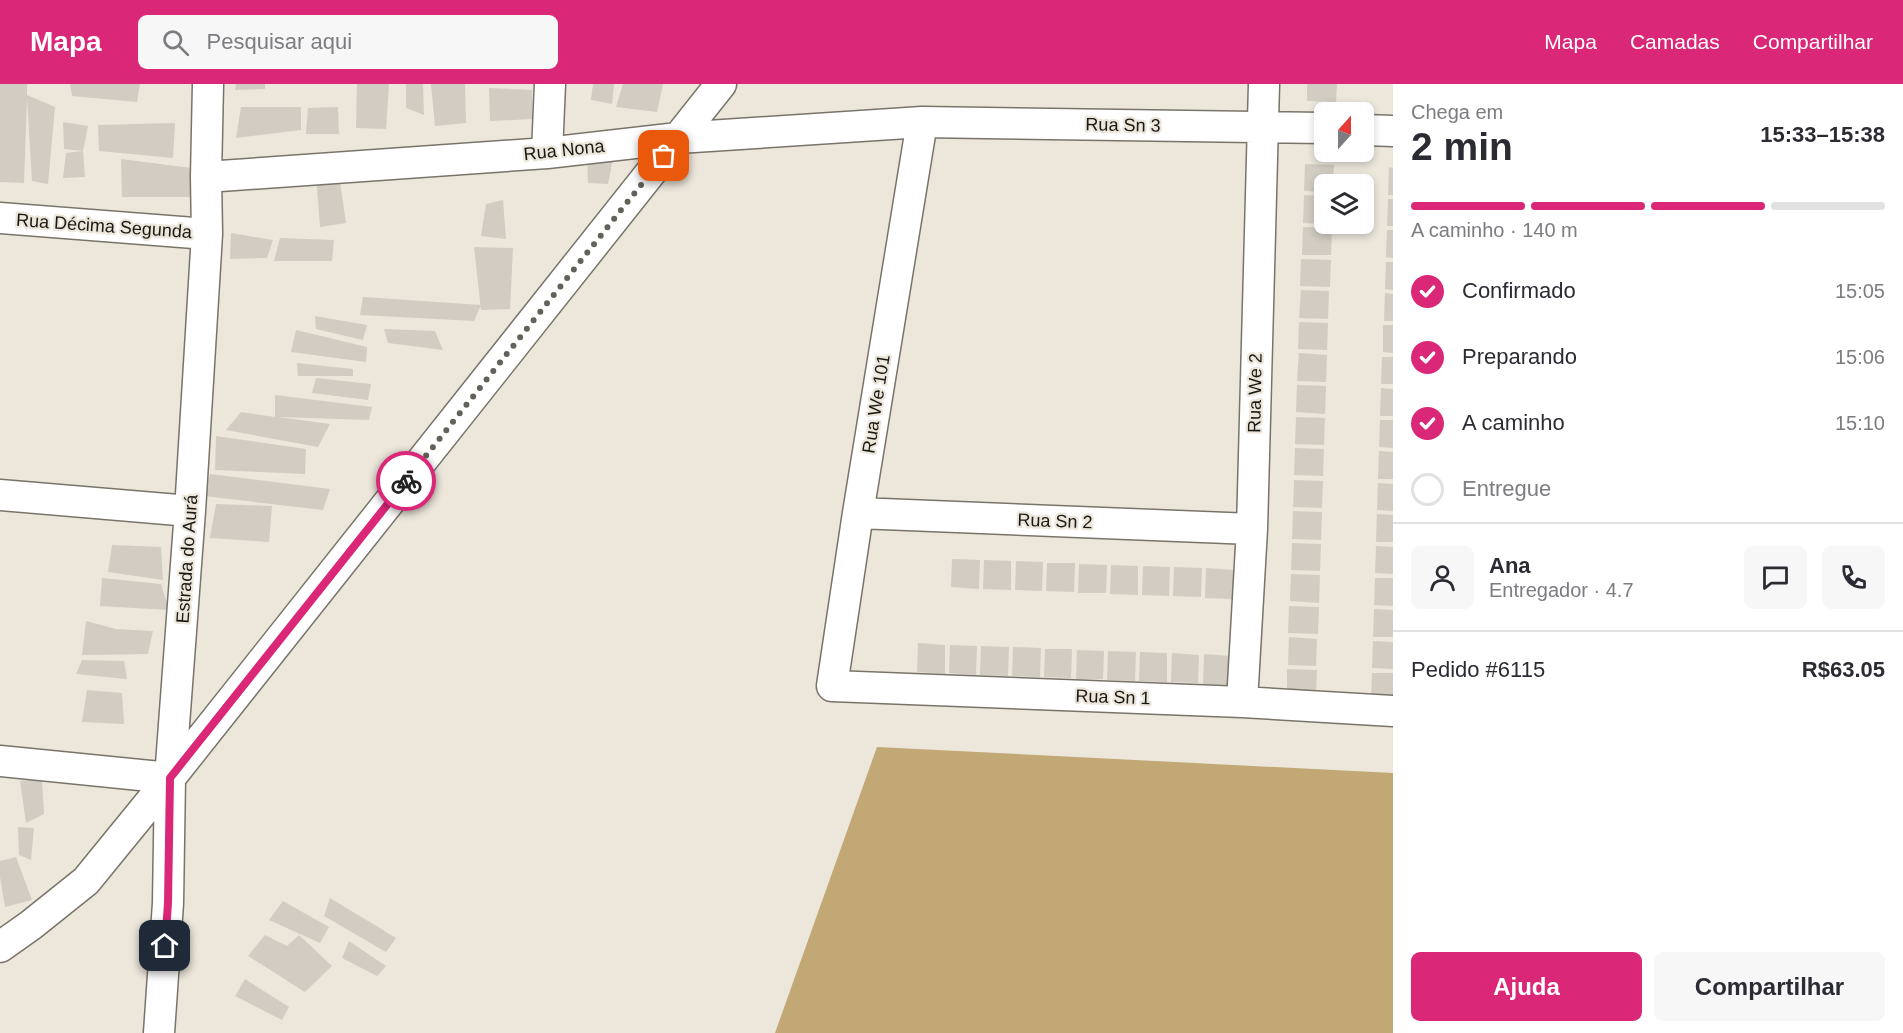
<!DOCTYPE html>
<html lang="pt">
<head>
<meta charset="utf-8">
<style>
	:root { --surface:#fff; --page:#f7f7f7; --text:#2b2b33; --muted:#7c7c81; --line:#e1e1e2; --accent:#db2777 }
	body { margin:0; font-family:Helvetica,sans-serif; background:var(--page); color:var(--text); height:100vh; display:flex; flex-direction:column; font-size:22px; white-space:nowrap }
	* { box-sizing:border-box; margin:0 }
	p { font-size:20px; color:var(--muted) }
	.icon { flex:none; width:33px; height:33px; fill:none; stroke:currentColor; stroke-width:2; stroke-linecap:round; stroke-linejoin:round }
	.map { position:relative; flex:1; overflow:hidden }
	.sheet { display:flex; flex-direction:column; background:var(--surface); width:510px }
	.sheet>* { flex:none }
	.needle { width:39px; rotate:21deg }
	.tools { position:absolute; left:1314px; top:18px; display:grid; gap:12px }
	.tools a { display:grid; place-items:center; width:60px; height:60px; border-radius:9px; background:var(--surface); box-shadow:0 3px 9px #0003; font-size:30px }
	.pin { position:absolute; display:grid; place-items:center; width:51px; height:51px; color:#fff; margin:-26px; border-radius:12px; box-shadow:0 3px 9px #0006 }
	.courier { position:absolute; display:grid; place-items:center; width:60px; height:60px; margin:-30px; border:4px solid #db2777; border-radius:50%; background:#fff; color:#222; box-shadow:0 2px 8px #0007 }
	.summary em { font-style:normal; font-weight:700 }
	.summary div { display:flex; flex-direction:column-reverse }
	.summary { display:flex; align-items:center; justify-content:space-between; height:102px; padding:0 18px }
	h1 { font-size:39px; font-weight:700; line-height:45px }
	.bar { display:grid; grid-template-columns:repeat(4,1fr); gap:9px 6px; align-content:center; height:72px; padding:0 18px }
	.bar i { height:8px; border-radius:4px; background:var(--line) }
	.bar .selected { background:var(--accent) }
	.bar p { grid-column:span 4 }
	.line { display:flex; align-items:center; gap:15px; padding:0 18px; border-top:2px solid var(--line) }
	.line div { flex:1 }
	.round { display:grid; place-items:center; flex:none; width:63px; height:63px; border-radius:9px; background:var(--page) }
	ol { padding:0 18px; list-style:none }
	li { display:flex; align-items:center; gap:18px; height:66px }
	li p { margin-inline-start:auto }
	li .icon { padding:6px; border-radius:50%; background:var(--accent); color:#fff; stroke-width:4 }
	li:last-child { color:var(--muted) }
	li i { width:33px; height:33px; border:3px solid var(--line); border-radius:50% }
	.button { display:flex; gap:12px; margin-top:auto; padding:12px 18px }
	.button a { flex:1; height:69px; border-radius:9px; background:var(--accent); color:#fff; font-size:24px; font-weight:700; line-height:69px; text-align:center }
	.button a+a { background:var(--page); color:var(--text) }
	header { display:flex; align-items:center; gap:36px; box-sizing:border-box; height:84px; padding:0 30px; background:var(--accent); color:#fff }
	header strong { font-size:28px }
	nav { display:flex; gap:33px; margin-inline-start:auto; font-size:21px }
	.search { width:420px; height:54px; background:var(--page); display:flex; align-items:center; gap:15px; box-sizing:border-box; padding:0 21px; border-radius:9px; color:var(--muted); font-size:22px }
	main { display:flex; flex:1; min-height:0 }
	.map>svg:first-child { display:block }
	.forest { fill:#c1a875 }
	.building { fill:#d2ccc2 }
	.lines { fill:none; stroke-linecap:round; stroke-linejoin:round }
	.minor-casing { stroke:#79746a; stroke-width:33 }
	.minor { stroke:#fff; stroke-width:30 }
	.done { stroke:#64615a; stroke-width:6; stroke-dasharray:0 10.8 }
	.route { stroke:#db2777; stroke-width:8 }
	.labels { text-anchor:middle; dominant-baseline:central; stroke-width:4.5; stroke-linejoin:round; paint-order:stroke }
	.street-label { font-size:18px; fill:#1b1915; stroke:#ece6db }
</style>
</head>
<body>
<header>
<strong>Mapa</strong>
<div class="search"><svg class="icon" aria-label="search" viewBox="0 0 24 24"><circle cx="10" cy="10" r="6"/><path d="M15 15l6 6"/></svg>Pesquisar aqui</div>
<nav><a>Mapa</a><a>Camadas</a><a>Compartilhar</a></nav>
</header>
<main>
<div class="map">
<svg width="1393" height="949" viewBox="0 0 1393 949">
	<rect width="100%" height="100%" fill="#ece6db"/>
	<path class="forest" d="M877,663L1393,689V949H775Z"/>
	<path class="building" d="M0,0H27V11L55,23L48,100L32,97L27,14L24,99L0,98Z
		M70,0H140L137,18L72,12Z
		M236,0H265V5L235,6Z
		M357,0H389L386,45L356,44Z
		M406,0H423L424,31L406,24Z
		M431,0H465L466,39L435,42Z
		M593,0H614L612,20L591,16Z
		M623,0H663L657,28L616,23Z
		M1307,0H1337L1336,18L1307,17Z
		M489,4L532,6L533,35L490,37Z
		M241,23H301V46L236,54Z
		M338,23L339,50H306L308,24Z
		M63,38L88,42L83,67L85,93L63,94L66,69L83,67L64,65Z
		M175,39L173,74L99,67L98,41Z
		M614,69L608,100L588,99L587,71Z
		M121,75L191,84L190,113H122Z
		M1305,80L1334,81L1333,100H1324V108L1304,107Z
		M1389,83L1393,84V111H1388Z
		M316,90L339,91L346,139L320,143Z
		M1304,111L1324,112V140L1303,139Z
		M1388,115H1393V142H1387Z
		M503,116L506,155L481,152L486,120Z
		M1303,143L1332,144L1331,171H1302Z
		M1387,146H1393V174L1386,173Z
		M231,149L273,156L267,174L230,175Z
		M280,154L334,156L332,177H274Z
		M474,163L513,164L510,225L481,226Z
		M1301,175L1331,176L1330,203L1300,202Z
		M1386,178H1393V206L1385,205Z
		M1301,206L1329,207L1328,235L1299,234Z
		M1385,209L1393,210V237H1384Z
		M363,213L481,221L474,237L360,231Z
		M315,232L367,241L363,256L316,245Z
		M1299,238L1328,239L1327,266L1298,265Z
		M1383,241H1393V269L1383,268Z
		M384,245L435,247L443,266L388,259Z
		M296,246L367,263L366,278L291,268Z
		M1299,269L1327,271L1326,298L1297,297Z
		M1382,273H1393V300H1381Z
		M297,279L353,285V292H298Z
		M316,294L371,300L368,316L312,309Z
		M1297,301L1326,302L1325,330L1296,328Z
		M1381,304L1393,305V332H1380Z
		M275,311L372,323L369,336L278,333L330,340L318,363L226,346L241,328L275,333Z
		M1296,333L1325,334L1324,361L1295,360Z
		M1380,336H1393V364L1379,363Z
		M216,352L306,365L305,390L215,386Z
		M1295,364L1324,365L1323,392L1294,391Z
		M1379,367L1393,368V395H1378Z
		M210,390L330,405L323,426L204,412Z
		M1294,396L1323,397L1322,424L1293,423Z
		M1378,399L1393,400V427L1377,426Z
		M216,420L272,422L269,458L210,454Z
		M1293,427L1322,428L1321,456L1292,455Z
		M1377,430L1393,431V458H1376Z
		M1292,459L1321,460L1320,487L1291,486Z
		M112,461L161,463L163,496L108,488Z
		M1376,462L1393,463V490L1375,489Z
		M952,475L980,476L979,505L951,503Z
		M984,476L1011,477V506L983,505Z
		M1016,477L1043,478L1042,507L1015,506Z
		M1047,479H1075L1074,508L1046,507Z
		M1079,480L1107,481L1106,509H1078Z
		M1111,481L1138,482V511L1110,510Z
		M1143,482L1170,483L1169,512L1142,511Z
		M1174,483L1202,484L1201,513L1173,512Z
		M1206,484L1233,486V515L1205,514Z
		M1291,490L1320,491L1319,519L1290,517Z
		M102,494L161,500L169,526L100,522Z
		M1375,494H1393V522L1374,521Z
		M1289,522L1319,523L1318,550L1288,549Z
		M1374,525L1393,526V553H1373Z
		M86,537L116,545L153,547L148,570L82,571Z
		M1289,553L1317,555L1316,582L1288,581Z
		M1373,557L1393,558V585L1372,584Z
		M918,559L945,561V590L917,588Z
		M950,561L977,562L976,591L949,589Z
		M981,562L1009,563L1008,592L980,591Z
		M1013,563L1041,564L1040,593L1012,592Z
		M1045,565H1072L1071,594L1044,593Z
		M1077,566L1104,567L1103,595H1076Z
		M1108,567L1136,568L1135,597L1107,596Z
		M1140,568L1167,569V598L1139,597Z
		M1172,569L1199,571L1198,599L1171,598Z
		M1204,570L1231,572L1230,601L1203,600Z
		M82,576L124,577L127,595L76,590Z
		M1287,585L1317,586L1316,613H1287Z
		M1372,589H1393V616H1371Z
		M87,606L122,609L124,640L82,638Z
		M42,695L44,730L26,739L20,697Z
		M18,743L34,744L31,776L19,771Z
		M16,773L32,816L5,823L0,793V777Z
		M330,814L396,854L386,868L324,832Z
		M283,817L329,843L320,859L269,836Z
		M265,851L287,862L299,851L332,882L305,908L248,872Z
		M349,857L386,882L377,892L342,874Z
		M245,895L289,923L282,936L235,912Z"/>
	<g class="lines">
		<g class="minor-casing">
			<path id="minor" d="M922,38L858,429L832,602L1242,618L1393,627
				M1364,46L1393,47
				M547,69L550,0
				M206,93L547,69L678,54L922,38L1324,44
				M0,134L207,150
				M0,411L190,427
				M858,429L1252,445
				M1242,618L1252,445L1264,0
				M0,677L170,694
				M0,863L31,841L86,797L170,694L721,0
				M159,949L168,819L170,694L190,427L207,150L206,93L208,0"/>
		</g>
		<use href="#minor" class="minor"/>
	</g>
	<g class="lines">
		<path class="done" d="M406,397L664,72"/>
		<path class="route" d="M165,862L168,819L170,694L406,397"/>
	</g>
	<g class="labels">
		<g class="street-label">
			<text transform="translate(1123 41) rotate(1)">Rua Sn 3</text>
			<text transform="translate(564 66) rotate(-6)">Rua Nona</text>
			<text transform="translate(104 142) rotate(4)">Rua Décima Segunda</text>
			<text transform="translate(1255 309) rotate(-89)">Rua We 2</text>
			<text transform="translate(876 320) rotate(-81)">Rua We 101</text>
			<text transform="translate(1055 437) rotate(2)">Rua Sn 2</text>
			<text transform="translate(187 475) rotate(-86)">Estrada do Aurá</text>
			<text transform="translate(1113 613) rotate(2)">Rua Sn 1</text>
		</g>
	</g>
</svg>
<div class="tools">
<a><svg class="needle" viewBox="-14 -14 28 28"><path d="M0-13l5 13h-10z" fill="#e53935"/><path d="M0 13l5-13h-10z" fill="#7c7c81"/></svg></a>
<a><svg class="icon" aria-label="layers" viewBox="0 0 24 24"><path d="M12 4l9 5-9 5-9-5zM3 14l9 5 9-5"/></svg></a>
</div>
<div class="pin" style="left:664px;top:72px;background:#ea580c"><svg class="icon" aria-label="bag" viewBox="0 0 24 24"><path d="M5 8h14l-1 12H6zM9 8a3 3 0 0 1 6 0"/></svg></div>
<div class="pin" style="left:165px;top:862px;background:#1f2937"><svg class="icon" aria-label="home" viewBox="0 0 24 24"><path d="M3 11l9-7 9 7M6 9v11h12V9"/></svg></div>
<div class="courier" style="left:406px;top:397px"><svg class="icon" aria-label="bike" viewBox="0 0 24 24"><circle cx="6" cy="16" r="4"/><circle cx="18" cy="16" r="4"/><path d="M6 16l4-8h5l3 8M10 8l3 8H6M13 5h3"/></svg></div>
</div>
<section class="sheet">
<div class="summary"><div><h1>2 min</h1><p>Chega em</p></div><em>15:33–15:38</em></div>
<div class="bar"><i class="selected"></i><i class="selected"></i><i class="selected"></i><i></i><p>A caminho · 140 m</p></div>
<ol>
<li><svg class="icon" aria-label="check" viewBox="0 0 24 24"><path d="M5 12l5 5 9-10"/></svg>Confirmado<p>15:05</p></li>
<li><svg class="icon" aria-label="check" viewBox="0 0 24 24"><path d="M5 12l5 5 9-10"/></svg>Preparando<p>15:06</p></li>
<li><svg class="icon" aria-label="check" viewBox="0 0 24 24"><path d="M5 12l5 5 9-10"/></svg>A caminho<p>15:10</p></li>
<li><i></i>Entregue</li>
</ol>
<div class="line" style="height:108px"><a class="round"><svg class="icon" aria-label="person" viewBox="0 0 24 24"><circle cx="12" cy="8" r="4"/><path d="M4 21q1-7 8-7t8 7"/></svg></a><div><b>Ana</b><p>Entregador · 4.7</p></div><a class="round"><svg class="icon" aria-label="chat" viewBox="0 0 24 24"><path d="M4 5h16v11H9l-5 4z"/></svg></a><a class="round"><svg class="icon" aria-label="phone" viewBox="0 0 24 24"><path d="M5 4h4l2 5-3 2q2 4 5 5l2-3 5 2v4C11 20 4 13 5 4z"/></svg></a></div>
<div class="line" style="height:78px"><div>Pedido #6115</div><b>R$63.05</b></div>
<div class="button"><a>Ajuda</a><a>Compartilhar</a></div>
</section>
</main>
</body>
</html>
